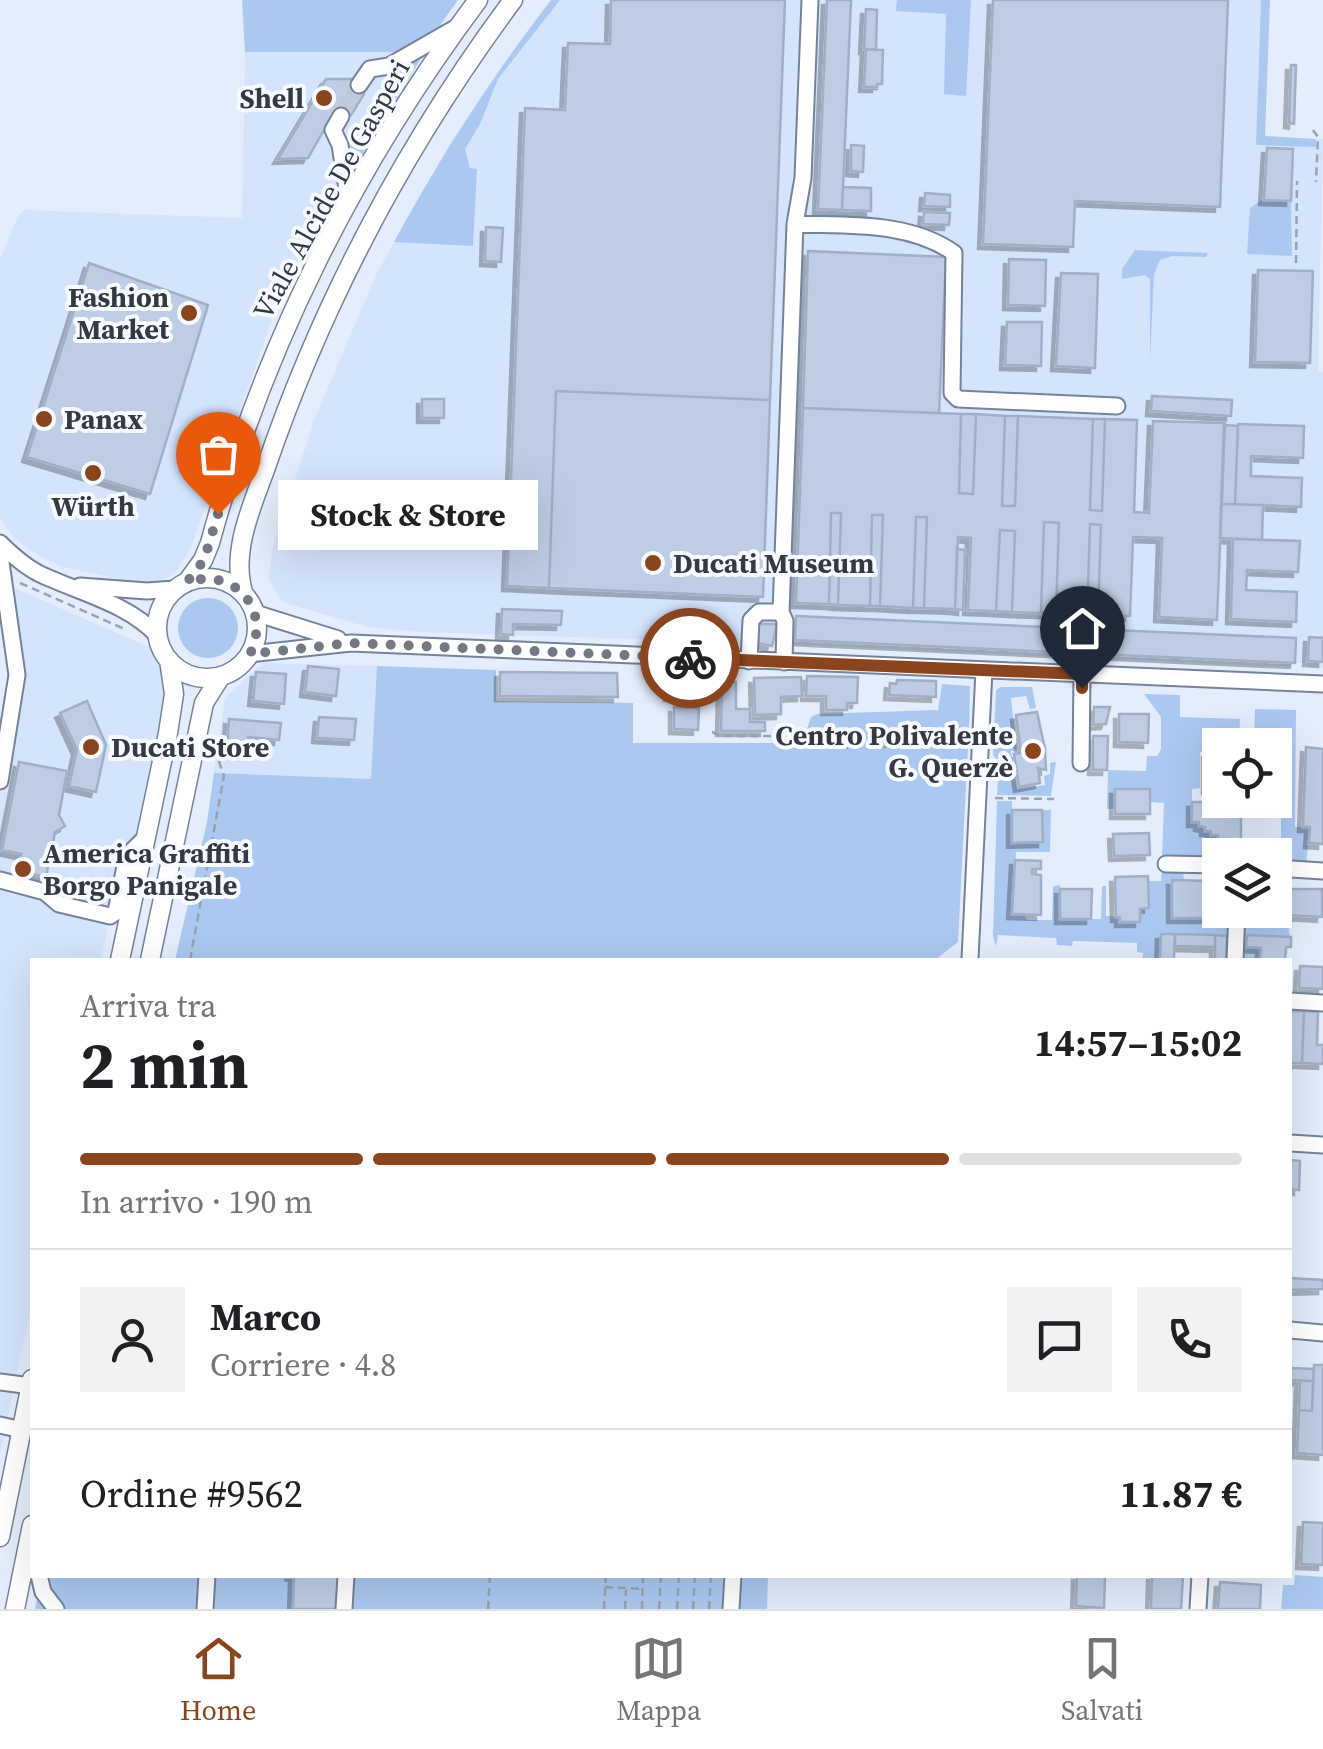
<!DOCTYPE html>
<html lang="it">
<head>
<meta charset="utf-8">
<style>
	:root { --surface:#fff; --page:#f2f2f2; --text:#202124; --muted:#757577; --line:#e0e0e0; --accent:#8b451e }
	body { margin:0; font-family:"Source Serif 4",serif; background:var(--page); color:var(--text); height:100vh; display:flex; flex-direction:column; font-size:38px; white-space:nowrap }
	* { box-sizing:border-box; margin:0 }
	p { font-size:32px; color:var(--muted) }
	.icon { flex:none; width:55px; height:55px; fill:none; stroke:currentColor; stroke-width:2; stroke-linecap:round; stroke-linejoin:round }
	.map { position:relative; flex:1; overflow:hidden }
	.drawer { position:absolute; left:30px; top:958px; width:1262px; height:620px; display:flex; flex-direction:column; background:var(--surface); border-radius:0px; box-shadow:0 10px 40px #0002 }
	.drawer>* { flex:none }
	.buttons { position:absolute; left:1202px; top:728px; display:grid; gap:20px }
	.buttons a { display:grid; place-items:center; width:90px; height:90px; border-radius:0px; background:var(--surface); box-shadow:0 10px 40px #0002; font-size:50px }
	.pin { position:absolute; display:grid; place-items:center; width:85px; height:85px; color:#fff; margin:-102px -42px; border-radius:50% 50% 50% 0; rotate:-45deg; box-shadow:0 0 10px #0007 }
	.pin .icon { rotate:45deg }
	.courier { position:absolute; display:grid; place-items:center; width:100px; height:100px; margin:-50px; border:8px solid #8b451e; border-radius:50%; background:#fff; color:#222; box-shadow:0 2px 12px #0007 }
	.bubble { position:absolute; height:70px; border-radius:0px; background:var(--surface); box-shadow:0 10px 40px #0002; font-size:32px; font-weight:700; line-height:70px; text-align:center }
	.summary em { font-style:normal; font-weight:700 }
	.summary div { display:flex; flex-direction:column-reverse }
	.summary { display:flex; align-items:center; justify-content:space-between; height:170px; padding:0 50px }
	h1 { font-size:65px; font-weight:700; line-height:75px }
	.bar { display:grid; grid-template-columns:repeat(4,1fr); gap:15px 10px; align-content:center; height:120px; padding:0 50px }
	.bar i { height:12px; border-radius:8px; background:var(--line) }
	.bar .selected { background:var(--accent) }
	.bar p { grid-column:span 4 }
	.line { display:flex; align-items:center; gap:25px; padding:0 50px; border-top:2px solid var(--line) }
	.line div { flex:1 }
	.round { display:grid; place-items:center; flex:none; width:105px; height:105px; border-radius:0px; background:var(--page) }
	.tabs { display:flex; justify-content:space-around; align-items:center; height:140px; border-top:2px solid var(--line); background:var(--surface); font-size:28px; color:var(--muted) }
	.tabs a { display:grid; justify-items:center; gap:5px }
	.tabs .selected { color:var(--accent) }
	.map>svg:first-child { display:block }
	.built { fill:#d4e4fc }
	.green { fill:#abc8f0 }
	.building { fill:#becde4; stroke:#a0afc5; stroke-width:2.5; filter:url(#shadow) }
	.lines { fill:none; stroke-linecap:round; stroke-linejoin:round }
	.minor-tunnel { stroke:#c1c9d6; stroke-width:15; stroke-dasharray:15 8; stroke-linecap:butt }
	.minor-casing { stroke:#758398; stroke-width:19 }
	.major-casing { stroke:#758398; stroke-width:21 }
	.path { stroke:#99a1ad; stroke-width:2.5; stroke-dasharray:8 5; stroke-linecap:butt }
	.minor { stroke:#fff; stroke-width:15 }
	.major { stroke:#fff; stroke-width:18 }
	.done { stroke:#727983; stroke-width:10; stroke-dasharray:0 18 }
	.route { stroke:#8b451e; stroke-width:12 }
	.poi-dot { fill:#8b451e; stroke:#f7faff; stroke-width:4 }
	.labels { text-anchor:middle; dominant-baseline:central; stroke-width:8; stroke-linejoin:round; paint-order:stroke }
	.poi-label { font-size:28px; font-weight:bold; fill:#343a43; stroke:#f7faff; text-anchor:start }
	.street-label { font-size:28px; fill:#343a43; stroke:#f7faff }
</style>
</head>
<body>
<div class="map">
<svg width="1323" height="1609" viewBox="0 0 1323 1609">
	<defs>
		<filter id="shadow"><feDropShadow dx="-5" dy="5" stdDeviation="0" flood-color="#0004"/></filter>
	</defs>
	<rect width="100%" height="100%" fill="#e4edfb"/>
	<path class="built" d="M551,0H1261L1256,144L1316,146V139H1323L1318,371L1323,372V668L1308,667L1307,663H1295L1290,667L758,643L419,632L368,627L282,602L268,579L273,546L315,418L378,271L452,140L503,64Z
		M438,28L439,34L413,70L337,198L313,220L324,222L287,278L190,550L176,571L161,582L126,581L60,566L31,551L15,538L0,518V259L19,214L25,210L242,218L245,52H398Z
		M14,588L156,650L165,670L167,690L135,837L125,846L101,960H32V1302L0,1454V751L15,646Z
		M263,663L377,666L371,779L214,773L225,698Z"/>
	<path class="green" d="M242,0H458L438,28L399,52H245Z
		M551,0H560L498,79L480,124L465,149L470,168L477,169L473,246L394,242C440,157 492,77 551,0Z
		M897,0H971L966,96L944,94L946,14L896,11Z
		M1261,0H1270L1265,136L1316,139V147L1256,145Z
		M417,59L420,60L354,167L350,142L388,77Z
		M1261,200L1291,201L1292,256L1247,254L1250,208Z
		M1135,250L1208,253L1206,257L1172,256L1160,260L1154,274L1150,361V279L1145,275L1122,279V269Z
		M178 628a30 30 0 1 1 60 0a30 30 0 1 1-60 0Z
		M377,666L496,670V701L633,703V743H792L806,732L811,717L817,714L938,710L942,684L970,686L969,728L942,741L948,748L968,747L958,942L935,960H175L207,822L214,773L371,779Z
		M1001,687H1032L1036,708L1030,709L1026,696L1011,698L1017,750L1011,751L1017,789L1045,785L1044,776L1050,774V763L1056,762L1051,796L997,795L999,762L993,755L996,690Z
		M1144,694L1180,695V717L1240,719L1239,745H1220L1217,752H1200V788L1192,789V822H1199V826L1234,843L1235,855L1162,858L1164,803L1150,802L1149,789H1115V809H1107L1108,770L1146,771L1147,756H1157L1161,749V717Z
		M1255,709L1296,710L1295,827H1310L1306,864L1275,862L1273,855L1281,843V746L1254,745Z
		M997,801H1012L1013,843L1042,842V810H1051L1050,852H1016L1012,914L1025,915L1027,920H1052L1053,886L1060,885L1061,919H1101L1102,886H1106V916L1120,917L1121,922H1140V909L1149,908L1148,881H1161L1162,870L1183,871L1184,881L1172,918H1210L1211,890L1220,891V910H1228L1227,936L1161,934L1160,960H1142L1143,953L1137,952V943L1073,941L1072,946L1057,945L1056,938L998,935L996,946L993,936Z
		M1247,910H1269L1270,914L1287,915L1290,937L1247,935L1246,947L1261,948L1260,960H1244Z
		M41,1575H768L767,1609H35Z
		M1295,1575L1323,1577V1609H1281L1283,1585H1294Z"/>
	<path class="building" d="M611,0H785L770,400L556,391L549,588L507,586L525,108L565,110L568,43L610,44Z
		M827,0H851L842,210L818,209Z
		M993,0H1228L1220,207L1075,201L1073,247L983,244Z
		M866,9L877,10L876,50L864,49Z
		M866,49L883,50L882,84H877V87H864Z
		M1291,65H1296L1294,124L1289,123Z
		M326,79H355L364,94L351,115L332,116L308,158L278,159Z
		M851,145L864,146L863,172L851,171Z
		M1267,148L1293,149L1291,201L1264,200Z
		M843,187L871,188V211L842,210Z
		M925,193L950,195V207L924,206Z
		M924,212L950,213L949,225L923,224Z
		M486,227L503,228L501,262L485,261Z
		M808,251L946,257L939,413L803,408Z
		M1009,259L1046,260L1045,306L1008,305Z
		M89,263L208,305L150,494L27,457Z
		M1258,270L1313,271L1310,363L1255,362Z
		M1061,273L1098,274L1095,368L1056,366Z
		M1007,322H1042L1041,366L1005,365Z
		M556,391L770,400L763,597L549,588Z
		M1152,396L1232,400L1231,416L1151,411Z
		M422,399H444V418H422Z
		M803,408L961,414L959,493L973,494L976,414L1005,416L1002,506H1015L1018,416L1093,419L1090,510L1102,511L1105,419L1137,420L1134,512L1149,513L1153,421L1225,423L1217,620L1159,617L1162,538L1133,537L1130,616L1098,615L1101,525L1090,524L1087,615L1056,613L1059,523L1044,522L1041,613L1012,612L1015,531L1000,530L996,611L968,610L971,538L958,537L955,609L924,608L927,517H916L913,608L880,606L883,515H872L870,606L838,605L841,513H831L829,604L796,603Z
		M961,414H976L973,494L959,493Z
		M1005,416H1018L1015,506H1002Z
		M1093,419H1105L1102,511L1090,510Z
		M1238,424L1304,426L1303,458L1251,456V476L1302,478L1301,507L1235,504Z
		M1224,425L1238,426L1235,504H1221Z
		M1221,504L1263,505L1262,540L1220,538Z
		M831,513H841L838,605L829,604Z
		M872,515H883L880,606H870Z
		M916,517H927L924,608H913Z
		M1044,522L1059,523L1056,613H1041Z
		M1090,524L1101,525L1098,615H1087Z
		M1000,530L1015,531L1012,612L996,611Z
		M1233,539L1300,541L1298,572L1247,570L1246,590L1297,592L1296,622L1231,619Z
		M957,549L965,550L963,610L955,609Z
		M502,609L562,611L561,625L513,624V635L501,634Z
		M796,616L1296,638L1295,663L795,640Z
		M759,624H777L772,646L758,643Z
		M1309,637L1323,638V662L1308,661Z
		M308,666L339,669L336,696L305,692Z
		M256,672L286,674L284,704L253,701Z
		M500,672L617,673L618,697L500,696Z
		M669,676H711V696H669Z
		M807,676L858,677L857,703H847V710H826V696H806Z
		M801,677L802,696L781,697V714L755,715L754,678Z
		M897,680L936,681V697L889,695L890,683L896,684Z
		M722,682H736V709H750V722H765V731H721Z
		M87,701L106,745L96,792L69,786L77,750L60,713Z
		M674,707L699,708L698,730L674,729Z
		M1094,707H1110L1106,724L1093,725Z
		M1037,712L1045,749L1046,770L1038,768L1040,783L1019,787L1014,754L1021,753L1016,715Z
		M1119,714H1149L1148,743L1119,742Z
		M319,717L356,719L354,740L317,738Z
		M229,719L281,723L279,740L248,737L246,751L227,749Z
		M1093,736H1108L1107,770H1093Z
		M1306,747L1323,749V844L1309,843L1310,827H1303Z
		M1217,748H1220V800L1241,802V843H1225L1224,839H1218V835H1211V831H1205V827L1199,826V822H1192V802H1218V789H1207V752H1217Z
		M19,762L67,771L59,815L65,826L55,832L46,877L18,871L21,854L2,850Z
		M1115,789H1150V814H1115Z
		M1012,810H1042L1043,842L1012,843Z
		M1149,833L1150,855L1114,856L1113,834Z
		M1015,860L1041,861V869H1032V874L1041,875V915L1012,914Z
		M1148,876L1149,908L1140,909V922H1120V917H1116L1115,877Z
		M1172,880L1211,881V918H1172Z
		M1060,889H1092L1091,919H1060Z
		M1275,889H1322V917L1269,914V910H1275Z
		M1161,934H1175L1174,960H1160Z
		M1175,934L1215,935V947L1175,946Z
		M1215,935L1227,936L1226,960H1215Z
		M1247,935L1291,937V947H1286L1285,960H1260L1261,948L1246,947Z
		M1300,966L1323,967V989L1299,988Z
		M1290,1011H1304L1302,1063H1290Z
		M1304,1011L1318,1012L1317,1045H1323V1064L1302,1063Z
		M1290,1160L1300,1161L1299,1190L1290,1189Z
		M1290,1278L1323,1280V1289L1290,1290Z
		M1314,1365H1323V1455L1297,1453L1299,1410L1312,1411Z
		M1290,1368L1314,1369L1313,1381L1290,1380Z
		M1300,1381H1313L1312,1411L1299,1410Z
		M1303,1522L1323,1523V1565L1301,1564Z
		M344,1575L342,1609H293L294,1576L289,1575Z
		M1077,1575H1105L1104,1608L1076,1606Z
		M1152,1575L1183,1577L1181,1609H1151Z
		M1220,1582L1261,1585L1260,1609H1218Z"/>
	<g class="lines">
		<path class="minor-tunnel" d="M341,116L359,85"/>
		<g class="minor-casing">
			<path id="minor" d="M359,85L370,69L389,66L457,27
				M341,116L333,130L340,145L349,201
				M795,224C848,226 909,221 954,253L952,393L958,399L1117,406
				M0,543C12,555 23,565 38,573C77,592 128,603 158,636
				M0,555L17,675L0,781
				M80,586L147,591L175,589
				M255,613L338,639
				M250,654L351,643L1323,684
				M749,661L751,620L759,612H781
				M784,662L785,621L781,612L795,224L803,178L810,0
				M1081,763L1082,674
				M1166,864L1220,865
				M1275,868L1323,871
				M0,880L45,892L59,904L110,916L116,912L127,856L146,837
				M970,959L984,670
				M1235,960L1237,910
				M1290,1001L1323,1003
				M1290,1143L1323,1145
				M1290,1330L1323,1333
				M0,1382L31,1386
				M0,1425L22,1430
				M39,1575L43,1592L56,1609
				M205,1609L207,1575
				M344,1609L346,1575
				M731,1609L733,1575
				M1198,1609L1200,1575"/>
		</g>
		<g class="major-casing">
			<path id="major" d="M157 628a50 50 0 1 1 100 0a50 50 0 1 1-100 0Z
				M187,582L203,560L210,543C263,347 356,163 478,0
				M243,592C231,551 252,506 266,467C324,298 406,144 513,0
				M120,960L168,733L174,694L169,660
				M150,960L204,703L221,676
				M0,1537L32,1379
				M15,1609L32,1525"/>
		</g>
		<path class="path" d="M1313,130L1318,137L1316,182
			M1296,263L1297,181
			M20,583L127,630
			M712,732L721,736H784L848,748L936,745L966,740
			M995,798L1054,799
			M190,960L224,776L214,747
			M605,1587L643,1589
			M488,1609L490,1575
			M604,1609L606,1575
			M625,1609L626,1590
			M642,1609L643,1575
			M659,1609L661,1575
			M677,1609L679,1575
			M693,1609L695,1575
			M709,1609L711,1575"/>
		<use href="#minor" class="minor"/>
		<use href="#major" class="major"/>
	</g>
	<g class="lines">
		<path class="done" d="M218,514L204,560L187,582C234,567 272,609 250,654L351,643L690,658"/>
		<path class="route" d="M690,658L1082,674V688"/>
	</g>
	<g class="poi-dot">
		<circle cx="324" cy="98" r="10"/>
		<circle cx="189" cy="313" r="10"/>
		<circle cx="44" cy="419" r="10"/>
		<circle cx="93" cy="473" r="10"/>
		<circle cx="653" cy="563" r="10"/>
		<circle cx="91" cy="747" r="10"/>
		<circle cx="1033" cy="751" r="10"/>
		<circle cx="23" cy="869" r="10"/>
	</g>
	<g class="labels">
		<g class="poi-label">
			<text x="304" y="98" text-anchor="end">Shell</text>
			<text x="169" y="297" text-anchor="end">Fashion<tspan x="169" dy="32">Market</tspan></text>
			<text x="64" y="419">Panax</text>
			<text x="93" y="506" text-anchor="middle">Würth</text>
			<text x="673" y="563">Ducati Museum</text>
			<text x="1013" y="735" text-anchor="end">Centro Polivalente<tspan x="1013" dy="32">G. Querzè</tspan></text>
			<text x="111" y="747">Ducati Store</text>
			<text x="43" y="853">America Graffiti<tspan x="43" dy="32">Borgo Panigale</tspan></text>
		</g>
		<g class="street-label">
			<text transform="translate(331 189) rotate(-61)">Viale Alcide De Gasperi</text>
		</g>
	</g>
</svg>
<div class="buttons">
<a><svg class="icon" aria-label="locate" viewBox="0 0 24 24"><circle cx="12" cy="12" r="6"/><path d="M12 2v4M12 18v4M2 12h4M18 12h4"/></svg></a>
<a><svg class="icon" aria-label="layers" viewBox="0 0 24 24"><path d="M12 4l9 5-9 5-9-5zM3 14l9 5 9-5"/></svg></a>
</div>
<div class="pin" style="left:218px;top:514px;background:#ea580c"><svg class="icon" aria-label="bag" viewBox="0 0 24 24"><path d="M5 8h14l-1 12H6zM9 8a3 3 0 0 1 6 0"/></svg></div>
<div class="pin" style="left:1082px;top:688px;background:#1f2937"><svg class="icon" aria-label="home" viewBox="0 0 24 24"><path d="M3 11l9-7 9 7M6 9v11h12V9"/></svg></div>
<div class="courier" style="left:690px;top:658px"><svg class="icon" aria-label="bike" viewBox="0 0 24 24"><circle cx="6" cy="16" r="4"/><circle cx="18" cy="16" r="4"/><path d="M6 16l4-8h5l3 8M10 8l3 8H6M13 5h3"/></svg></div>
<div class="bubble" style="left:278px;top:480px;width:260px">Stock &amp; Store</div>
<section class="drawer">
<div class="summary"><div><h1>2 min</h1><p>Arriva tra</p></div><em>14:57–15:02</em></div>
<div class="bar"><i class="selected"></i><i class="selected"></i><i class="selected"></i><i></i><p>In arrivo · 190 m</p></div>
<div class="line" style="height:180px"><a class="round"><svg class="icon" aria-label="person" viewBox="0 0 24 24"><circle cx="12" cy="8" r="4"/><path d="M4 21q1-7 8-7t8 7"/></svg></a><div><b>Marco</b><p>Corriere · 4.8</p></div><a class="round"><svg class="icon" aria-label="chat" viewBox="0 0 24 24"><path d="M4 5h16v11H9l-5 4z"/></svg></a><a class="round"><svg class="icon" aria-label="phone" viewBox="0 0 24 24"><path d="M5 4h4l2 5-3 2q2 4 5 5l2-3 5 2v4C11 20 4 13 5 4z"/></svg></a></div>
<div class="line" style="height:130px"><div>Ordine #9562</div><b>11.87 €</b></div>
</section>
</div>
<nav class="tabs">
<a class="selected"><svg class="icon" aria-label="home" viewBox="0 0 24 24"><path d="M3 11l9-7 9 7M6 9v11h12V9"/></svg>Home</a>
<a><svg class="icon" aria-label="map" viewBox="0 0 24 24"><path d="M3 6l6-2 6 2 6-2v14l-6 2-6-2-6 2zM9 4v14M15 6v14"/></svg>Mappa</a>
<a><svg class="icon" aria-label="saved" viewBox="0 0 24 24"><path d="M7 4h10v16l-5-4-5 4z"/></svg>Salvati</a>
</nav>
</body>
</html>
